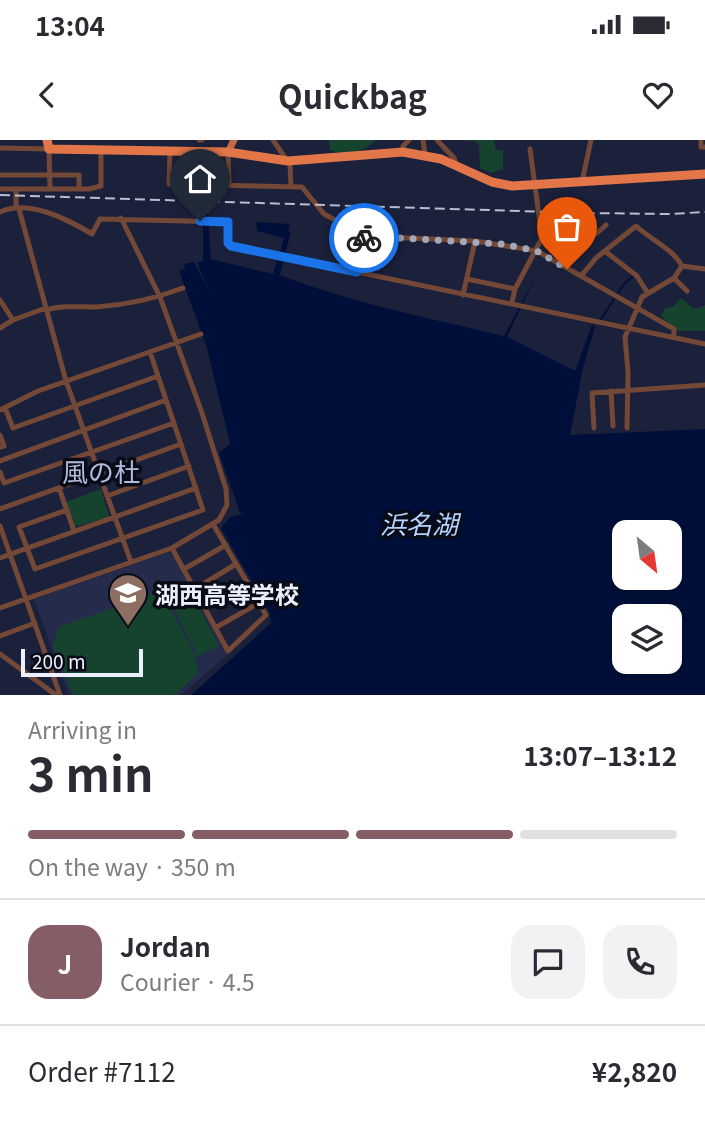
<!DOCTYPE html>
<html lang="en">
<head>
<meta charset="utf-8">
<style>
	:root { --surface:#fff; --page:#f2f2f3; --text:#2b2b33; --muted:#7c7c81; --line:#e1e1e2; --accent:#855d65 }
	body { margin:0; font-family:Georgia,"Noto Sans JP",serif; background:var(--page); color:var(--text); height:100vh; display:flex; flex-direction:column; font-size:26px; white-space:nowrap }
	* { box-sizing:border-box; margin:0 }
	p { font-size:23px; color:var(--muted) }
	.icon { flex:none; width:38px; height:38px; fill:none; stroke:currentColor; stroke-width:2; stroke-linecap:round; stroke-linejoin:round }
	.map { position:relative; height:555px; overflow:hidden }
	.side { display:flex; flex-direction:column; background:var(--surface); flex:1 }
	.side>* { flex:none }
	.needle { width:46px; rotate:151deg }
	.controls { position:absolute; left:612px; top:380px; display:grid; gap:14px }
	.controls a { display:grid; place-items:center; width:70px; height:70px; border-radius:14px; background:var(--surface); box-shadow:0 4px 10px #0003; font-size:35px }
	.scale { position:absolute; left:21px; bottom:18px; width:122px; box-sizing:border-box; padding-left:7px; border:4px solid #ecf0fe; border-top:0; font-size:19px; line-height:24px; white-space:nowrap; color:#ecf0fe; -webkit-text-stroke:5px #090c17; paint-order:stroke }
	.pin { position:absolute; display:grid; place-items:center; width:60px; height:60px; color:#fff; margin:-72px -30px; border-radius:50% 50% 50% 0; rotate:-45deg; box-shadow:0 0 7px #0007 }
	.pin .icon { rotate:45deg }
	.courier { position:absolute; display:grid; place-items:center; width:70px; height:70px; margin:-35px; border:5px solid #1a73e8; border-radius:50%; background:#fff; color:#222; box-shadow:0 2px 9px #0007 }
	.overview em { font-style:normal; font-weight:700 }
	.overview div { display:flex; flex-direction:column-reverse }
	.overview { display:flex; align-items:center; justify-content:space-between; height:119px; padding:0 28px }
	h1 { font-size:46px; font-weight:700; line-height:52px }
	.bar { display:grid; grid-template-columns:repeat(4,1fr); gap:10px 7px; align-content:center; height:84px; padding:0 28px }
	.bar i { height:9px; border-radius:5px; background:var(--line) }
	.bar .selected { background:var(--accent) }
	.bar p { grid-column:span 4 }
	.line { display:flex; align-items:center; gap:18px; padding:0 28px; border-top:2px solid var(--line) }
	.line div { flex:1 }
	.round { display:grid; place-items:center; flex:none; width:74px; height:74px; border-radius:21px; background:var(--page) }
	.status { display:flex; justify-content:space-between; align-items:center; height:49px; padding:0 35px; background:var(--surface); direction:ltr }
	.status svg { height:19px; fill:currentColor }
	header { display:flex; justify-content:space-between; align-items:center; height:91px; padding:0 28px; background:var(--surface); font-size:32px; font-weight:700 }
	.map>svg:first-child { display:block }
	.built { fill:#242b4b }
	.green { fill:#16432e }
	.water { fill:#000f39; fill-rule:evenodd }
	.lines { fill:none; stroke-linecap:round; stroke-linejoin:round }
	.stream { stroke:#000f39; stroke-width:2 }
	.minor { stroke:#744836; stroke-width:5 }
	.major { stroke:#c36944; stroke-width:7 }
	.highway { stroke:#e27648; stroke-width:9 }
	.rail { stroke:#b9bdce; stroke-width:2; stroke-dasharray:10 5; stroke-linecap:butt }
	.done { stroke:#a3a8ba; stroke-width:7; stroke-dasharray:0 12.6 }
	.route { stroke:#1a73e8; stroke-width:9 }
	.labels { text-anchor:middle; dominant-baseline:central; stroke-width:7; stroke-linejoin:round; paint-order:stroke }
	.poi-label { font-size:24px; font-weight:bold; fill:#ecf0fe; stroke:#090c17; text-anchor:start }
	.neighbourhood-label { font-size:26px; fill:#b3bddf; stroke:#090c17 }
	.water-label { font-size:26px; font-style:italic; fill:#b4d2ff; stroke:#090c17 }
</style>
</head>
<body>
<div class="status"><b>13:04</b><svg viewBox="0 0 49 12"><path d="M0 12V9h3v3zM5 12V6h3v6zM10 12V3h3v9zM15 12V0h3v12zM26 1h20v11H26zM47 4h2v5h-2z"/></svg></div>
<header><svg class="icon" aria-label="back" viewBox="0 0 24 24"><path d="M15 5l-7 7 7 7"/></svg>Quickbag<svg class="icon" aria-label="heart" viewBox="0 0 24 24"><path d="M12 20l-8-8c-3-5 5-10 8-4 3-6 11-1 8 4z"/></svg></header>
<div class="map">
<svg width="705" height="555" viewBox="0 0 705 555">
	<rect width="100%" height="100%" fill="#1b213b"/>
	<path class="built" d="M167,413H174L227,515L181,555H69L34,459Z"/>
	<path class="green" d="M329,0H375C365,12 345,16 330,10Z
		M458,0H494L496,10H503V29L491,33L480,28L479,4L475,1Z
		M681,158C692,166 691,172 705,165V191H678L661,176L665,168L673,167Z
		M101,349L109,377L75,387L66,362Z
		M161,451L197,518L194,520L199,532L175,555H73L53,507L59,487Z
		M195,459L219,506L198,516L174,469Z"/>
	<path class="water" d="M203,49L206,50L211,119L273,134L284,98L257,91L256,82L290,84L288,91L291,92L280,135C349,162 432,179 504,196L536,135L507,197L575,231L592,185L595,187L583,228L570,295L705,289V555H191L271,483L270,473L221,388L230,377L246,373H240L219,313L230,304L228,295L207,208L179,131L185,128L184,124L194,122L211,155L198,126V122L203,121ZM625,392H670V438H625ZM625,476H670V522H625Z"/>
	<g class="lines">
		<path class="stream" d="M601,179L624,144L633,136"/>
		<path class="minor" d="M199,0H202
			M273,0L290,25L291,46
			M423,0L425,15
			M437,0L454,18L456,25
			M701,0V7H705
			M0,8L49,9L50,49
			M170,12L169,44L302,47L324,74L365,96L475,101L537,111L674,189V196
			M228,12L229,44
			M403,12V6L409,0
			M0,35H79V48
			M582,42L591,0
			M0,49H89L101,46V10
			M16,49V68
			M19,69L66,241L131,422
			M0,72C29,59 67,79 92,94L100,79L228,82V103L231,106L705,204
			M200,81L201,23L203,21L205,32L201,44
			M541,87L596,94L606,85
			M606,112L637,136L647,152
			M682,126L705,129
			M357,132L365,96
			M581,136L596,118L636,86C650,99 673,109 682,126L674,138L642,157L625,197L628,232L627,288
			M674,138L687,151
			M467,139L515,149
			M463,155L475,101
			M0,160L13,180
			M512,162L515,149L542,98L530,9
			M46,170C64,165 78,167 96,167C127,165 154,159 183,148
			M0,188L13,180L46,168
			M611,251L613,286
			M5,268L13,288L158,236
			M0,270L38,251L201,194
			M594,288L592,253L705,245
			M0,295L4,306L0,307
			M0,321L166,260
			M0,332L4,343L174,283
			M59,348L74,391
			M107,356L189,326
			M0,369L181,304
			M67,370L19,387L35,429L203,370L150,212
			M0,386L60,555
			M172,408L228,511L266,475L213,384
			M0,418L196,348
			M184,429L226,405
			M195,449L236,424
			M0,468L172,408L219,380L227,365L226,349L202,273L160,157L121,78
			M205,469L248,443
			M215,488L259,463
			M0,496L35,483
			M0,514L56,555"/>
		<path class="major" d="M228,12L234,0"/>
		<path class="highway" d="M47,0L49,9L228,12L288,21L403,12L441,19L492,42L512,46L705,34"/>
		<path class="rail" d="M0,55L583,73L670,74L705,72"/>
	</g>
	<g class="lines">
		<path class="done" d="M364,98L365,96L503,104L537,111L567,129"/>
		<path class="route" d="M200,81L228,82V103L231,106L357,132L364,98"/>
	</g>
	<defs>
		<g id="school-pin" transform="scale(2.0125)"><path d="M0 17L-7.5 6A9.5 9.5 0 1 1 7.5 6Z" fill="#8d6e63" stroke="#090c17"/><path d="M0-5L7-2L0 1L-7-2ZM-4 1L0 2.5L4 1V4Q0 6-4 4Z" fill="#fff"/></g>
	</defs>
	<g fill-rule="evenodd">
		<use href="#school-pin" x="128" y="453"/>
	</g>
	<g class="labels">
		<g class="poi-label">
			<text x="155" y="453">湖西高等学校</text>
		</g>
		<g class="neighbourhood-label">
			<text x="101" y="330">風の杜</text>
		</g>
		<g class="water-label">
			<text x="419" y="382">浜名湖</text>
		</g>
	</g>
</svg>
<div class="controls">
<a><svg class="needle" viewBox="-14 -14 28 28"><path d="M0-13l5 13h-10z" fill="#e53935"/><path d="M0 13l5-13h-10z" fill="#7c7c81"/></svg></a>
<a><svg class="icon" aria-label="layers" viewBox="0 0 24 24"><path d="M12 4l9 5-9 5-9-5zM3 14l9 5 9-5"/></svg></a>
</div>
<div class="scale">200 m</div>
<div class="pin" style="left:567px;top:129px;background:#ea580c"><svg class="icon" aria-label="bag" viewBox="0 0 24 24"><path d="M5 8h14l-1 12H6zM9 8a3 3 0 0 1 6 0"/></svg></div>
<div class="pin" style="left:200px;top:81px;background:#1f2937"><svg class="icon" aria-label="home" viewBox="0 0 24 24"><path d="M3 11l9-7 9 7M6 9v11h12V9"/></svg></div>
<div class="courier" style="left:364px;top:98px"><svg class="icon" aria-label="bike" viewBox="0 0 24 24"><circle cx="6" cy="16" r="4"/><circle cx="18" cy="16" r="4"/><path d="M6 16l4-8h5l3 8M10 8l3 8H6M13 5h3"/></svg></div>
</div>
<section class="side">
<div class="overview"><div><h1>3 min</h1><p>Arriving in</p></div><em>13:07–13:12</em></div>
<div class="bar"><i class="selected"></i><i class="selected"></i><i class="selected"></i><i></i><p>On the way · 350 m</p></div>
<div class="line" style="height:126px"><b class="round" style="background:var(--accent);color:#fff">J</b><div><b>Jordan</b><p>Courier · 4.5</p></div><a class="round"><svg class="icon" aria-label="chat" viewBox="0 0 24 24"><path d="M4 5h16v11H9l-5 4z"/></svg></a><a class="round"><svg class="icon" aria-label="phone" viewBox="0 0 24 24"><path d="M5 4h4l2 5-3 2q2 4 5 5l2-3 5 2v4C11 20 4 13 5 4z"/></svg></a></div>
<div class="line" style="height:91px"><div>Order #7112</div><b>¥2,820</b></div>
</section>
</body>
</html>
